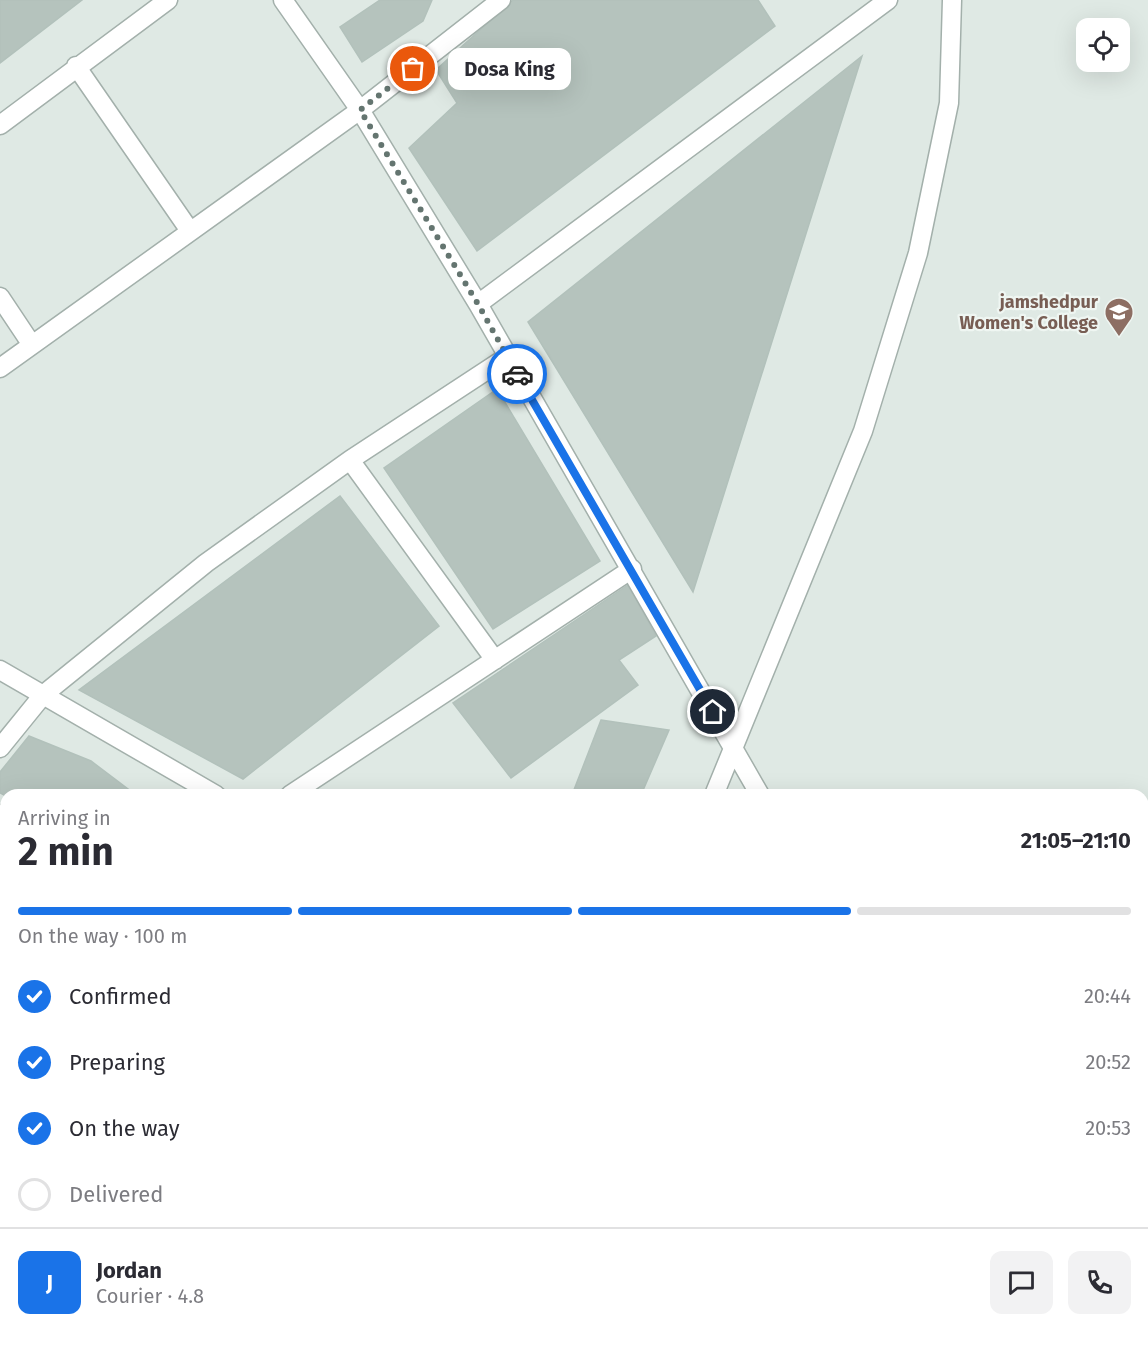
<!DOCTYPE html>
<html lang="en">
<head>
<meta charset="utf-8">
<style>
	:root { --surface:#fff; --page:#f2f2f3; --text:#2b2b33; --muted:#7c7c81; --line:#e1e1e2; --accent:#1a73e8 }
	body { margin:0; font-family:"Fira Sans",sans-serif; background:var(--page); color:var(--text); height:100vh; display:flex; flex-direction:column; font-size:22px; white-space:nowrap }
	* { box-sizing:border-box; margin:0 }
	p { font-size:20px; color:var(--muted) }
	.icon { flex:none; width:33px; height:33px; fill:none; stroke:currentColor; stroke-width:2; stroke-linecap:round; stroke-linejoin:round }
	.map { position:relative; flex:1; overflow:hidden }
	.side { position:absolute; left:0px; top:789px; width:1149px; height:558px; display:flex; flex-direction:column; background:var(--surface); border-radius:18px 18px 0 0; box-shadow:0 6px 24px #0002 }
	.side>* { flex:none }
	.tools { position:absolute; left:1076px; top:18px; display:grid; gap:12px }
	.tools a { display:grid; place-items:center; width:54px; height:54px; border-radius:12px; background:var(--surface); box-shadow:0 6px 24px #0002; font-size:30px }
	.pin { position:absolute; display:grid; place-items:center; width:51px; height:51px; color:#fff; margin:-26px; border:3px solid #fff; border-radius:50%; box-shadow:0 2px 6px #0007 }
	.courier { position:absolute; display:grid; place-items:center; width:60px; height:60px; margin:-30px; border:4px solid #1a73e8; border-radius:50%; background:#fff; color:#222; box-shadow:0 2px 8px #0007 }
	.bubble { position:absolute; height:42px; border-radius:12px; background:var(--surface); box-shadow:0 6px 24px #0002; font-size:20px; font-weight:700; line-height:42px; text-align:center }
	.overview em { font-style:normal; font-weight:700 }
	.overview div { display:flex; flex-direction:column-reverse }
	.overview { display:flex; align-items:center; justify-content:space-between; height:102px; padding:0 18px }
	h1 { font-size:39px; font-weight:700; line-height:45px }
	.bar { display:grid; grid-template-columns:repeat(4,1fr); gap:9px 6px; align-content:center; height:72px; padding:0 18px }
	.bar i { height:8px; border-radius:4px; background:var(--line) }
	.bar .selected { background:var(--accent) }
	.bar p { grid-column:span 4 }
	.line { display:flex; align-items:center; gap:15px; padding:0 18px; border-top:2px solid var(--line) }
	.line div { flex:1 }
	.round { display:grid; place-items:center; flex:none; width:63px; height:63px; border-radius:12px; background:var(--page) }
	ol { padding:0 18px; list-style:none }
	li { display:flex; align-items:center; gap:18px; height:66px }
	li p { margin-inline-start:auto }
	li .icon { padding:6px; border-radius:50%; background:var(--accent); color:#fff; stroke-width:4 }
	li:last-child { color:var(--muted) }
	li i { width:33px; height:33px; border:3px solid var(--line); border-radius:50% }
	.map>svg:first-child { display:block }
	.building { fill:#b5c3bd; stroke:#b2c1bb; stroke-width:1.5 }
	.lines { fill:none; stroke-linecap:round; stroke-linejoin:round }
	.minor-casing { stroke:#a3b0ab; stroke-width:21 }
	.minor { stroke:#fff; stroke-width:18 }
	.done { stroke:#647570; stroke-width:6; stroke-dasharray:0 10.8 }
	.route { stroke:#1a73e8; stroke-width:8 }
	.labels { text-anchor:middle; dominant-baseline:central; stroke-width:4.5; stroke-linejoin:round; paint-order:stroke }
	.education-label { font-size:18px; font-weight:bold; fill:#785e54; stroke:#eff6f2; text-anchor:end }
</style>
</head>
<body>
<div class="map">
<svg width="1148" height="1347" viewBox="0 0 1148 1347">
	<rect width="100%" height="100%" fill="#dfe9e4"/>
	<path class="building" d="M0,0H82L0,63Z
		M380,0H432L423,21L362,62L340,27Z
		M513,0H758L775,26L477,251L409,148L457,103L436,70Z
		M862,56L693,592L528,322Z
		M497,389L600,561L493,629L384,468Z
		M340,496L439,626L243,779L79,690Z
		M628,585L656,636L619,660L638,685L511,778L453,703Z
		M601,720L669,730L641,795H572Z
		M29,736L91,761L136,795L6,796L0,793V772Z"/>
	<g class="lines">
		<g class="minor-casing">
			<path id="minor" d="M283,0L360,110L478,304L760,795
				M76,66L190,231
				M0,125L168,0
				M0,297L32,345
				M478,304L888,0
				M0,368L360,110L501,0
				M350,460L495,660
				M0,670L216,795
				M0,748L43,695L206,563L350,460L507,357
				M290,795L632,569
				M714,795L863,431L918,253L949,103L952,0
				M0,814L6,817
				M1143,959L1148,944
				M0,977L6,981
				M1143,1043L1148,1029
				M0,1193L6,1186
				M306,1347L324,1341
				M452,1347L454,1341
				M991,1347L993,1341
				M1023,1347L1026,1341"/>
		</g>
		<use href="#minor" class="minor"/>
	</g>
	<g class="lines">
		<path class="done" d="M413,69L360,110L478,304L517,374"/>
		<path class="route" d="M517,374L713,712"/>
	</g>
	<defs>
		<g id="university-pin" transform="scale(1.5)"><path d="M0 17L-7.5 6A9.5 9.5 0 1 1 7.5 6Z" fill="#8d6e63" stroke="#eff6f2"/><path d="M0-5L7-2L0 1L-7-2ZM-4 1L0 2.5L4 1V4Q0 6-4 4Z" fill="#fff"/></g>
	</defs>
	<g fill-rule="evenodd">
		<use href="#university-pin" x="1119" y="312"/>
	</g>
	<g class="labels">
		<g class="education-label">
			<text x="1098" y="302">jamshedpur<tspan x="1098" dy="21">Women's College</tspan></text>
		</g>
	</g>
</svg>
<div class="tools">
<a><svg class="icon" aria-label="locate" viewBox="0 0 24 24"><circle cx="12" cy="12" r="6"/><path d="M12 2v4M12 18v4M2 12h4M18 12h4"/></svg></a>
</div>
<div class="pin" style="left:413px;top:69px;background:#ea580c"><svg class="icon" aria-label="bag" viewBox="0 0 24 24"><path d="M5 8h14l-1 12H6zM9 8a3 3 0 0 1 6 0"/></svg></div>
<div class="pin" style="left:713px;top:712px;background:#1f2937"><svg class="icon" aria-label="home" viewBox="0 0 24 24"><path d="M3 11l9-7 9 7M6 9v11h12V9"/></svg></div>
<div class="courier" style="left:517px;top:374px"><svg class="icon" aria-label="car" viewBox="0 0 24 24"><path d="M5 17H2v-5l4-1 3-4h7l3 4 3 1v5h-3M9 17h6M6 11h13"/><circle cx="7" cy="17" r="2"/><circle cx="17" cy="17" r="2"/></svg></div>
<div class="bubble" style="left:448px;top:48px;width:123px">Dosa King</div>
<section class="side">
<div class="overview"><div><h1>2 min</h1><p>Arriving in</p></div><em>21:05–21:10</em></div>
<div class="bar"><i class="selected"></i><i class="selected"></i><i class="selected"></i><i></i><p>On the way · 100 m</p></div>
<ol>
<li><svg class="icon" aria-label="check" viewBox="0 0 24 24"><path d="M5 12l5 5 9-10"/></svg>Confirmed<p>20:44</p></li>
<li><svg class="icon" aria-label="check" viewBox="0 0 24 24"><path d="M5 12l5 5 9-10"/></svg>Preparing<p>20:52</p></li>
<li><svg class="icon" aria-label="check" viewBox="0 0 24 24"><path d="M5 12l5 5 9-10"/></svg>On the way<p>20:53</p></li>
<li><i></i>Delivered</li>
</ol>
<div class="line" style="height:108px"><b class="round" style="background:var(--accent);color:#fff">J</b><div><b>Jordan</b><p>Courier · 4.8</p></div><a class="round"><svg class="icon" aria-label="chat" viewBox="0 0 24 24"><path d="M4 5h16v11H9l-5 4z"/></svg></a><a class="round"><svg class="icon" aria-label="phone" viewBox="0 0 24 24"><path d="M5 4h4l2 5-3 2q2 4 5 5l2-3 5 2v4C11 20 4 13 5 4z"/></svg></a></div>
</section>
</div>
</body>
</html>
